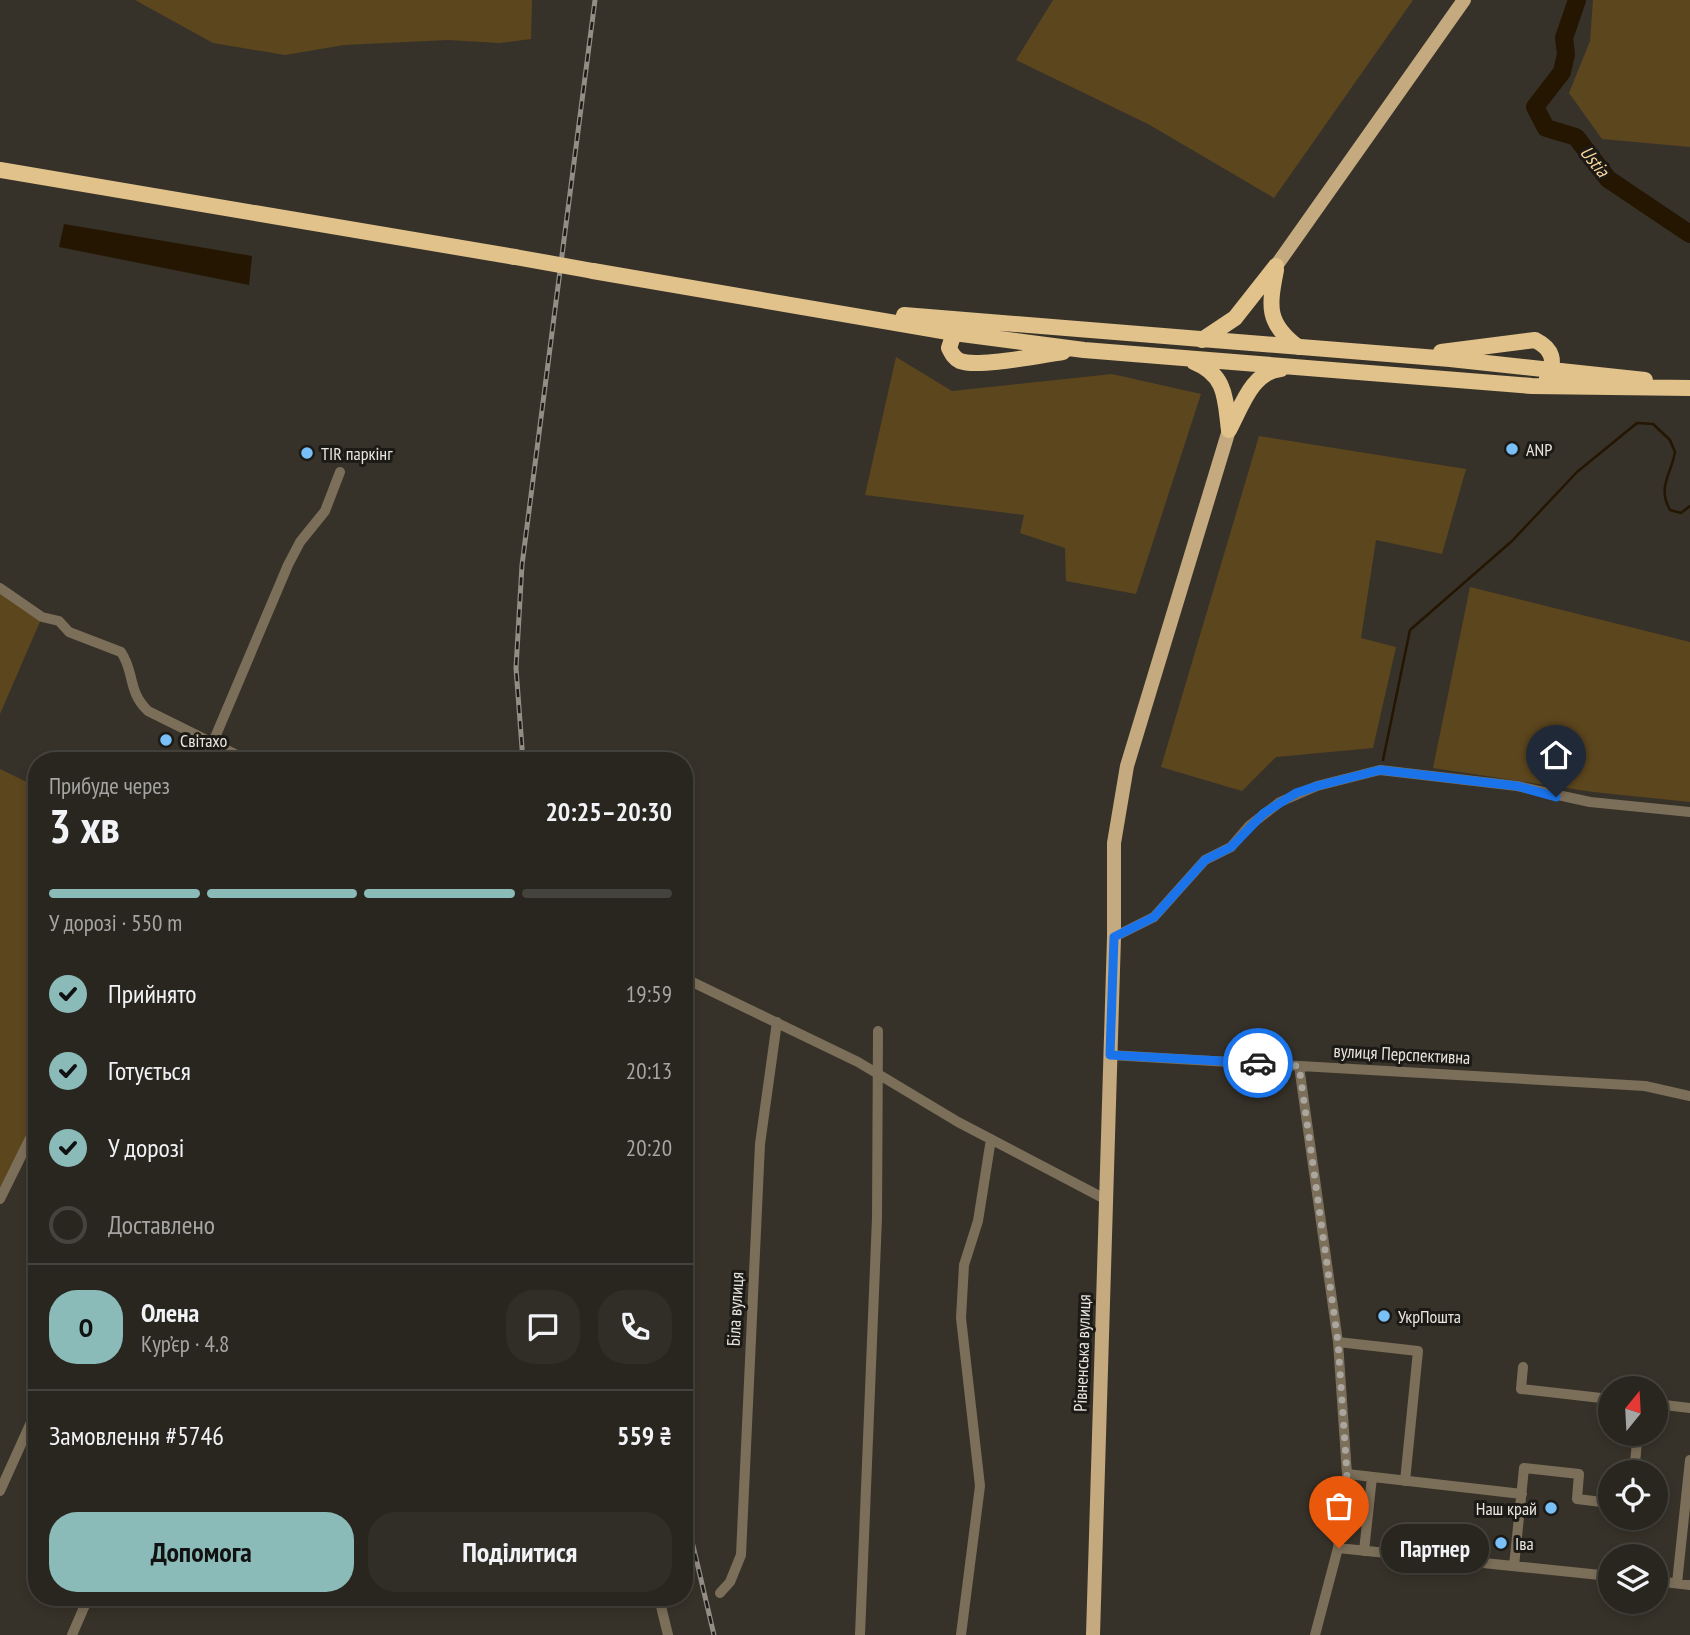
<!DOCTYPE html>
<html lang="uk">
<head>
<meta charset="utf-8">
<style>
	:root { --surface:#29261f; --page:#312e28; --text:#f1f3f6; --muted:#a5a5a4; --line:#45433d; --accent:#8bbbb9 }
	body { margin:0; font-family:"PT Sans Narrow",sans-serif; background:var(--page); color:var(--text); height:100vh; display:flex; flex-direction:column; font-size:26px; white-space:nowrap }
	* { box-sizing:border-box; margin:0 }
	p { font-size:23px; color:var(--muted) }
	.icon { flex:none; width:38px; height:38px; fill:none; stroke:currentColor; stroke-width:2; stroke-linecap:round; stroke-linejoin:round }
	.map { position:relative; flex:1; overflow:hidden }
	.details { position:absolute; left:28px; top:752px; width:665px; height:854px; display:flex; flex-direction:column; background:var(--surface); border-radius:28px; box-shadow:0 4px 10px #0003,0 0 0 2px var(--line) }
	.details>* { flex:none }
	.needle { width:46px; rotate:18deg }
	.controls { position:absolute; left:1598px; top:1376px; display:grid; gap:14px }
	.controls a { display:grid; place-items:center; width:70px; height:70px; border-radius:50%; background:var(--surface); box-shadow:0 4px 10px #0003,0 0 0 2px var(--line); font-size:35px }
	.pin { position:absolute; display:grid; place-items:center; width:60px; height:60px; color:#fff; margin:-72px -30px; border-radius:50% 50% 50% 0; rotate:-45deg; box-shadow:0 0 7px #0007 }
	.pin .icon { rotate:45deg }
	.courier { position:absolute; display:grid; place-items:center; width:70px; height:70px; margin:-35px; border:5px solid #1a73e8; border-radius:50%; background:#fff; color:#222; box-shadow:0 2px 9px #0007 }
	.bubble { position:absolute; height:49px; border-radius:24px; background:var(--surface); box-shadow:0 4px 10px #0003,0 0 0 2px var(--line); font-size:23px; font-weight:600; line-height:49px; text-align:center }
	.summary em { font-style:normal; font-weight:600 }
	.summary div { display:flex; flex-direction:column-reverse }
	.summary { display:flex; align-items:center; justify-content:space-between; height:119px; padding:0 21px }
	h1 { font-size:46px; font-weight:600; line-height:52px }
	.bar { display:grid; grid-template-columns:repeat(4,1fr); gap:10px 7px; align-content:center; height:84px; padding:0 21px }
	.bar i { height:9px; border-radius:5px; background:var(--line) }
	.bar .selected { background:var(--accent) }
	.bar p { grid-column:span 4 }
	.line { display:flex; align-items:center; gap:18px; padding:0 21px; border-top:2px solid var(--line) }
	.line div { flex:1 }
	.round { display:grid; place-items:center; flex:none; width:74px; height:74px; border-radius:28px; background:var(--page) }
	ol { padding:0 21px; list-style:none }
	li { display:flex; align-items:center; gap:21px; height:77px }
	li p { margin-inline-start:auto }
	li .icon { padding:7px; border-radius:50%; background:var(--accent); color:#111; stroke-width:4 }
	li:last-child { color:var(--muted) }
	li i { width:38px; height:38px; border:4px solid var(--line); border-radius:50% }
	.button { display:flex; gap:14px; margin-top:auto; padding:14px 21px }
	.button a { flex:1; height:80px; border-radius:28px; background:var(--accent); color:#111; font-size:28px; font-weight:600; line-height:80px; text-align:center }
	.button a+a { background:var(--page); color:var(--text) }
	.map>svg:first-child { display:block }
	.green { fill:#5c461e }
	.water { fill:#241600 }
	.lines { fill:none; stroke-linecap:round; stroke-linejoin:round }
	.stream { stroke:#241600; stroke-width:2.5 }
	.river { stroke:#241600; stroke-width:18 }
	.minor { stroke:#7c6f59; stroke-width:10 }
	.major { stroke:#c4aa7e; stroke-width:14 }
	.highway { stroke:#e1c28b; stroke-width:16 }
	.rail-casing { stroke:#928e86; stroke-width:5 }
	.rail { stroke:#1c1a16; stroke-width:2.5; stroke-dasharray:8; stroke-linecap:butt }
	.highway-bridge { stroke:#e1c28b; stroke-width:16 }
	.done { stroke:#aaa69f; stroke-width:7; stroke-dasharray:0 12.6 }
	.route { stroke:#1a73e8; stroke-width:9 }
	.poi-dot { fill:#79bff8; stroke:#1c1a16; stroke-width:2.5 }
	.labels { text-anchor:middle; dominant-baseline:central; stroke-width:6; stroke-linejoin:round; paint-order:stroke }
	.poi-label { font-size:18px; fill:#e8e4de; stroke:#1c1a16; text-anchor:start }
	.street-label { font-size:18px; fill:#e8e4de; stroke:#1c1a16 }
	.water-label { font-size:19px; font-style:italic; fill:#fbd89b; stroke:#1c1a16 }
</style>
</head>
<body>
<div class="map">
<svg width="1690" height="1635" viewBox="0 0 1690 1635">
	<rect width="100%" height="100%" fill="#373229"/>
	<path class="green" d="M135,0H532L531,39L499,43L448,40L344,45L285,55L213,43Z
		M1053,0H1413L1274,198L1148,124L1016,60Z
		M1593,0H1690V147L1602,139L1569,93L1590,41Z
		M896,357L952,391L1112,374L1201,394L1136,594L1066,581L1065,548L1020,533L1024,515L865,495Z
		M1259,436L1466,469L1442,554L1376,540L1361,638L1396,647L1373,748L1276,757L1242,791L1161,767Z
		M1470,587L1690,642V802L1593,792L1433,768Z
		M0,588L42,617L0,714Z
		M0,769L37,787V1124L0,1199Z"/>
	<path class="water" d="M64,224L252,256L249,285L59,247Z"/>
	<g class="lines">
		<path class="stream" d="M1383,760L1410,630L1512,541L1577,472L1637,423L1653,424L1670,440L1675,452C1671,475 1657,487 1670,510L1681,513L1690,506"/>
		<path class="river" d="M1577,0L1564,38L1566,54L1562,72L1535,107L1546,128L1576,137L1608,179L1690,234"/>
		<path class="minor" d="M0,588L42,617L59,621L69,632L121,652C135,672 127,691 148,711L249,761
			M205,761L288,565L300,542L325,511L340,472
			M1114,937L1154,917L1205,860L1231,847L1249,826L1280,802L1317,786L1380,770L1517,786L1590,802L1690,812
			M684,978L858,1062L958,1122L1105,1199
			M1110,1055L1645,1086L1690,1096
			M1299,1066L1338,1342L1347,1474L1338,1548L1315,1635
			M0,1199L37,1124
			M1338,1342L1418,1351L1405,1481
			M1523,1367L1521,1389L1610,1399
			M1656,1404L1690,1408
			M1634,1472L1638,1433
			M1347,1474L1522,1494
			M0,1491L37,1409
			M1338,1548L1610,1576
			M1364,1551L1372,1477
			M1514,1566L1524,1468L1579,1474L1577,1499L1610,1503
			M1656,1581L1690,1585
			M1677,1583L1690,1460
			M720,1593L730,1582L741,1555L760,1144L777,1022
			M659,1598L668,1635
			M72,1635L88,1598
			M860,1635L877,1218L878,1031
			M961,1635L980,1486L961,1318L964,1265L978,1221L991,1139"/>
		<path class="major" d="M1276,266L1464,0
			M1093,1635L1114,937V843L1127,766L1229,430"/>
		<path class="highway" d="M0,170L515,257
			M1276,270C1269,306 1266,323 1298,347
			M593,271L954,333L1084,350L1532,386L1690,388
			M904,315L1450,359L1645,380
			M961,329L954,333L949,348C952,354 954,358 960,361C978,368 1041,355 1063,352
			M1202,340L1235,318L1276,266
			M1441,352L1535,340C1553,349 1556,361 1547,378
			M1194,362C1227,375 1225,400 1229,430
			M1229,430C1241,408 1252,371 1281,369"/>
		<g class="rail-casing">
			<path id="rail" d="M523,761L516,668L522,565L595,0
				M684,1507L714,1635"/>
		</g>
		<use href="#rail" class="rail"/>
		<path class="highway-bridge" d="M515,257L593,271"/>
	</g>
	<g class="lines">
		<path class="done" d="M1258,1063L1299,1066L1338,1342L1347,1474L1339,1548"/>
		<path class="route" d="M1258,1063L1110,1055L1114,937L1154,917L1205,860L1231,847L1264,813L1296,793L1317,786L1380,770L1517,786L1556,797"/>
	</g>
	<g class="poi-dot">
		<circle cx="1512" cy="449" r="7"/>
		<circle cx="307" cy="453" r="7"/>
		<circle cx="166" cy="740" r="7"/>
		<circle cx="1384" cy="1316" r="7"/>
		<circle cx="1551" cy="1508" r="7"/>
		<circle cx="1501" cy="1543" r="7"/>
	</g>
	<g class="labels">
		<g class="poi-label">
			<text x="1526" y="449">ANP</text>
			<text x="321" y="453">TIR паркінг</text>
			<text x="180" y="740">Світахо</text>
			<text x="1398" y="1316">УкрПошта</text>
			<text x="1537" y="1508" text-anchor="end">Наш край</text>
			<text x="1515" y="1543">Іва</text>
		</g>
		<g class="street-label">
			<text transform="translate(1402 1054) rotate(3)">вулиця Перспективна</text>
			<text transform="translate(735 1309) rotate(-87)">Біла вулиця</text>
			<text transform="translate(1082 1353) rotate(-88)">Рівненська вулиця</text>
		</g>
		<g class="water-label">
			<text transform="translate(1595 161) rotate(51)">Ustia</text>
		</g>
	</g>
</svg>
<div class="controls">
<a><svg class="needle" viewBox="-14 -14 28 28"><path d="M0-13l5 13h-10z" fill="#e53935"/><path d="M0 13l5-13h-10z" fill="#a5a5a4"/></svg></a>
<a><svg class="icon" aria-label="locate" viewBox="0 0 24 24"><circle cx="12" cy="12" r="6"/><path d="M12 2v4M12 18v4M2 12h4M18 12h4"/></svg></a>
<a><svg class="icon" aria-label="layers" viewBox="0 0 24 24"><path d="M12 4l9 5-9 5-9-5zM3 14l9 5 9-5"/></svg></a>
</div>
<div class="pin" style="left:1339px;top:1548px;background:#ea580c"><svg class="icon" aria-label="bag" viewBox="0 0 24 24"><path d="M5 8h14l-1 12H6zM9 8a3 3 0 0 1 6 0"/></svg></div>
<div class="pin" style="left:1556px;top:797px;background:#1f2937"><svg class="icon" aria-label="home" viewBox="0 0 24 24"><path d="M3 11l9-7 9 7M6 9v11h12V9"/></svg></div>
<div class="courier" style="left:1258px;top:1063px"><svg class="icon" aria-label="car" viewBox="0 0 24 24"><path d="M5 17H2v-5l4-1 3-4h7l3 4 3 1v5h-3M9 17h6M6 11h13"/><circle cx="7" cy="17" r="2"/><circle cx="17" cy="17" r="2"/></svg></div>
<div class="bubble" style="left:1381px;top:1524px;width:108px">Партнер</div>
<section class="details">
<div class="summary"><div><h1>3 хв</h1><p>Прибуде через</p></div><em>20:25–20:30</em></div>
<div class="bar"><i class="selected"></i><i class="selected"></i><i class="selected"></i><i></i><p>У дорозі · 550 m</p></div>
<ol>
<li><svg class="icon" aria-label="check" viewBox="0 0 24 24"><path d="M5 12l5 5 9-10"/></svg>Прийнято<p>19:59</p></li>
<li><svg class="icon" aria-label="check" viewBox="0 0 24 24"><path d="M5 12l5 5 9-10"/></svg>Готується<p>20:13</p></li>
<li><svg class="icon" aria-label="check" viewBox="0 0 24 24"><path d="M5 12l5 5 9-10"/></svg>У дорозі<p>20:20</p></li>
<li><i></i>Доставлено</li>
</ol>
<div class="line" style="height:126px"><b class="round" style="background:var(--accent);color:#111">О</b><div><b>Олена</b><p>Кур’єр · 4.8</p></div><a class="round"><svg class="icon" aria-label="chat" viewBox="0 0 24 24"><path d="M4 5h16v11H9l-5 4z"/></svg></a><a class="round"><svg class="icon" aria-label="phone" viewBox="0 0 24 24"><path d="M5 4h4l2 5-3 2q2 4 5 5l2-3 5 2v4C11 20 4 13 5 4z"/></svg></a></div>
<div class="line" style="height:91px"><div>Замовлення #5746</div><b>559 ₴</b></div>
<div class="button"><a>Допомога</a><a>Поділитися</a></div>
</section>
</div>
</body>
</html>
